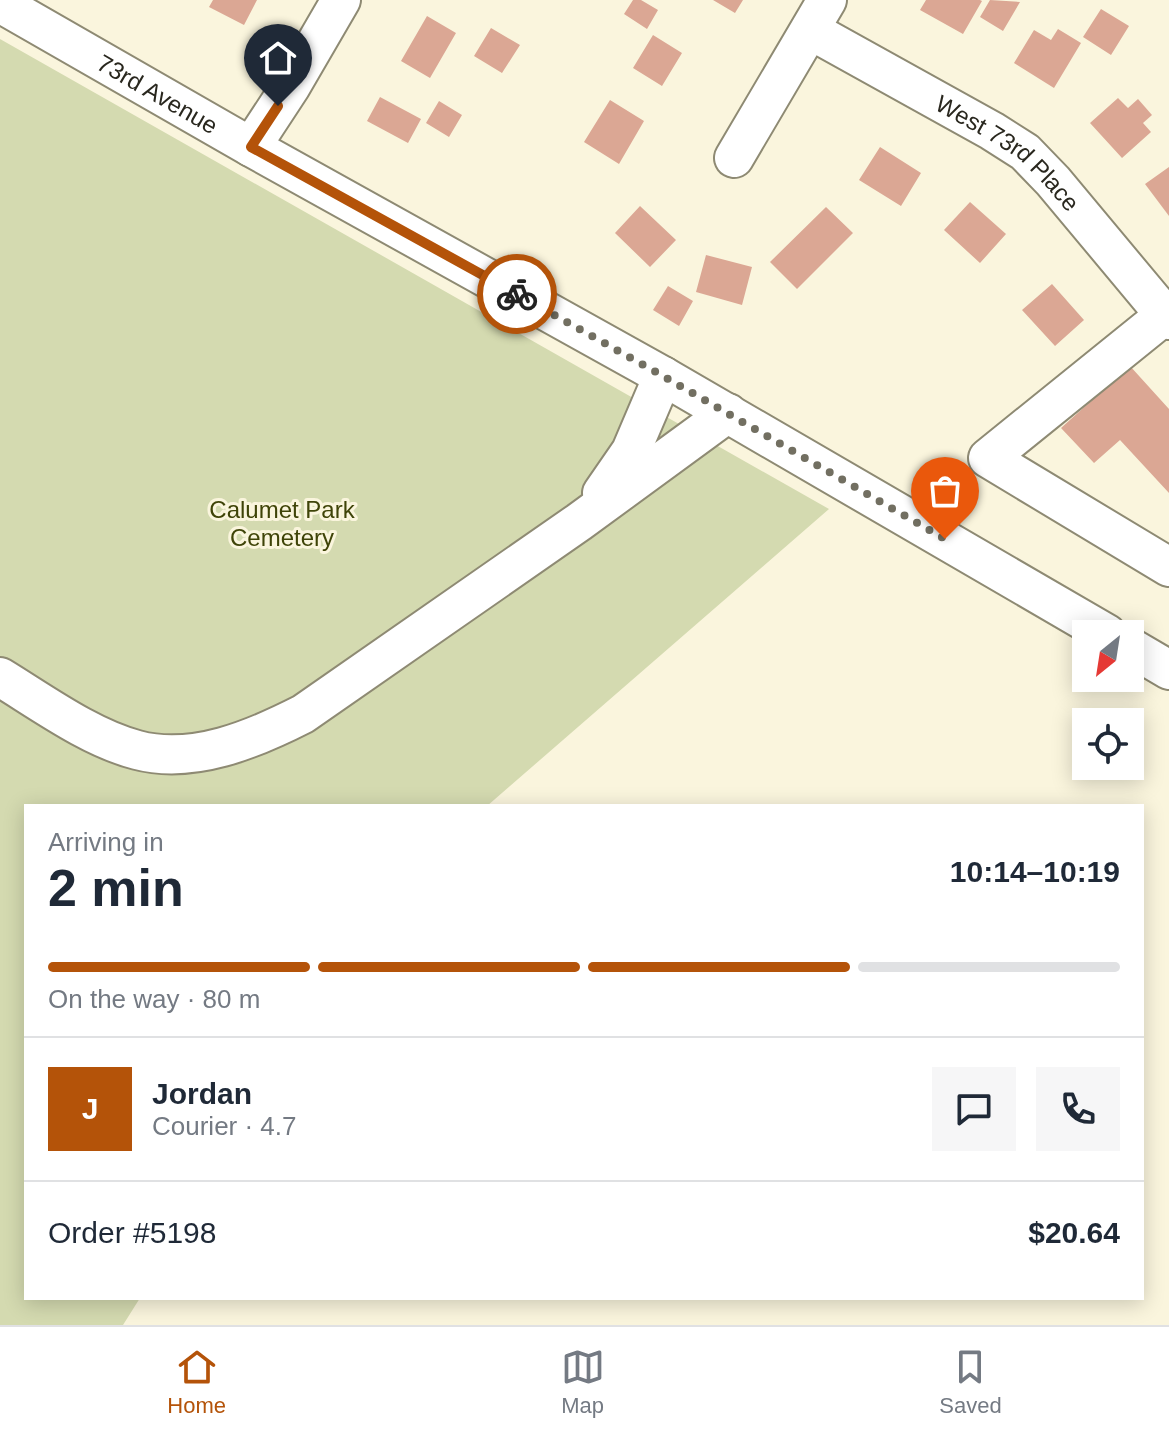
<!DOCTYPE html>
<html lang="en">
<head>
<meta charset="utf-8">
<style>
	:root { --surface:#fff; --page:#f6f6f7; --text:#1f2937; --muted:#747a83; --line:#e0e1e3; --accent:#b45309 }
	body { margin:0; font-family:Helvetica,sans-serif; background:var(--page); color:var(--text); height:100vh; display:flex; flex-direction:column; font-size:30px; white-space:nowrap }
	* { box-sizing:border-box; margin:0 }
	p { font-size:26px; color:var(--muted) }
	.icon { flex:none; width:44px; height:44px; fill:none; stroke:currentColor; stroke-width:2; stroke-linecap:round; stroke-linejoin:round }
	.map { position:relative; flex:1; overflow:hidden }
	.details { position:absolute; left:24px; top:804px; width:1120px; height:496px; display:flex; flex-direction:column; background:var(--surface); border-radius:0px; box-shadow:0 4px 20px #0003 }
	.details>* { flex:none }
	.needle { width:52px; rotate:210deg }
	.fabs { position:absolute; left:1072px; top:620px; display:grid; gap:16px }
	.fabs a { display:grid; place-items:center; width:72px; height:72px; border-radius:0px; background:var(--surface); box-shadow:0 4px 20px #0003; font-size:40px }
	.pin { position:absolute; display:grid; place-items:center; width:68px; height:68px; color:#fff; margin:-82px -34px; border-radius:50% 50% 50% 0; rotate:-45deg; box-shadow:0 0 8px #0007 }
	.pin .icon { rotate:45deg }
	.courier { position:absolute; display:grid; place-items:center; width:80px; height:80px; margin:-40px; border:6px solid #b45309; border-radius:50%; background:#fff; color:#222; box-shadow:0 2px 10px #0007 }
	.overview em { font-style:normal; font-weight:700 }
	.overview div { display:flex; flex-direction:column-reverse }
	.overview { display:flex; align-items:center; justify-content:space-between; height:136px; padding:0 24px }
	h1 { font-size:52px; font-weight:700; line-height:60px }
	.bar { display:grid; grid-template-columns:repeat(4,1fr); gap:12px 8px; align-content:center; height:96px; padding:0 24px }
	.bar i { height:10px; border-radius:6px; background:var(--line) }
	.bar .on { background:var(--accent) }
	.bar p { grid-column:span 4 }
	.line { display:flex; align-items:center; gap:20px; padding:0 24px; border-top:2px solid var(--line) }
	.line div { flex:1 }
	.round { display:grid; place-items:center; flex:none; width:84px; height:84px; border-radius:0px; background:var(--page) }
	.dock { display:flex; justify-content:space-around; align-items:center; height:112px; border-top:2px solid var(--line); background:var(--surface); font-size:22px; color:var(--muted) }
	.dock a { display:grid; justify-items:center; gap:4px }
	.dock .on { color:var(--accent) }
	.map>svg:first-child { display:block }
	.green { fill:#d4dab0 }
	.building { fill:#dba794 }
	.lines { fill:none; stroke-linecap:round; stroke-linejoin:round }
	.minor-casing { stroke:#8e8a73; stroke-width:42 }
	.minor { stroke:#fff; stroke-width:38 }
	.done { stroke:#726f61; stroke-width:8; stroke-dasharray:0 14.4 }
	.route { stroke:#b45309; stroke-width:10 }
	.labels { text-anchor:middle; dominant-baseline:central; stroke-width:6; stroke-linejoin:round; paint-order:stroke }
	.street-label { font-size:24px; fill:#29271e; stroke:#faf5dd }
	.park-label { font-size:24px; fill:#3f4408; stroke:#faf5dd }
</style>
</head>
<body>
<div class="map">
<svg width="1169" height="1325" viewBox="0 0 1169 1325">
	<rect width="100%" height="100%" fill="#faf5dd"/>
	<path class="green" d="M0,39L829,509L487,806H26V1298H140L123,1325H0Z"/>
	<path class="building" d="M213,0H257L244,25L209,7Z
		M633,0H641L658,10L647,29L624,14Z
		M713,0H743L735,13Z
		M926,0H980L982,1L963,34L920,10Z
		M990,0L1020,2L1003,31L980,17Z
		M1101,9L1129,26L1111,55L1083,37Z
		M427,16L456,33L430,78L401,61Z
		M491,28L520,45L502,73L474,56Z
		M1058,29L1081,43L1054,88L1014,63L1034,30L1051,40Z
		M653,35L682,53L662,86L633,68Z
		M380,97L421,119L408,143L367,121Z
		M1118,98L1128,108L1138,99L1152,115L1143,123L1151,132L1122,158L1090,123Z
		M610,100L644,121L619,164L584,142Z
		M439,101L462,115L449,137L426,123Z
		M880,147L921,173L901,206L859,180Z
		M1169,167V216L1145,184Z
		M970,202L1006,234L980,263L944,230Z
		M640,206L676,240L650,267L615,233Z
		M826,207L853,233L797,289L770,262Z
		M706,255L752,267L742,305L696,292Z
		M1052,284L1084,320L1055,346L1022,310Z
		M668,286L693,301L679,326L653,310Z
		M1130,366L1169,409V493L1120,440L1094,463L1061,428Z"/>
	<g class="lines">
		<g class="minor-casing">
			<g id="minor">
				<path id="s1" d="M0,3L251,147L663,376L1107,634"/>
				<path id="s2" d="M810,30L992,131L1025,152L1053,181L1169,320"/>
				<path d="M251,147L291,86L341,0"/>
				<path d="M734,158L827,0"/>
				<path d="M1165,315L988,458L1169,567"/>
				<path d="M602,493L631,451L663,376"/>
				<path d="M1130,647L1169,670"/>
				<path d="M0,677C41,702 90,738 137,750C193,765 254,739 303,714L579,522L728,413"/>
			</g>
		</g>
		<use href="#minor" class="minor"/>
	</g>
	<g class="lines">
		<path class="done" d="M517,294L663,376L945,539"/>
		<path class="route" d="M278,106L251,147L517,294"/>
	</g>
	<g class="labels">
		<g class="street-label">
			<text stroke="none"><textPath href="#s1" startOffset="182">73rd Avenue</textPath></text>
			<text stroke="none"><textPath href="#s2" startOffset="234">West 73rd Place</textPath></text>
		</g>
		<g class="park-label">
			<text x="282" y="509">Calumet Park<tspan x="282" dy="28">Cemetery</tspan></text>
		</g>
	</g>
</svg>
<div class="fabs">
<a><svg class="needle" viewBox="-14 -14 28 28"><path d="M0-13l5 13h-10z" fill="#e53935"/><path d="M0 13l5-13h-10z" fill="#747a83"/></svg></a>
<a><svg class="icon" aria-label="locate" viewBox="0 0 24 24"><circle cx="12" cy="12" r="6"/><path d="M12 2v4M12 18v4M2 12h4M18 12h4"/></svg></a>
</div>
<div class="pin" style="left:945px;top:539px;background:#ea580c"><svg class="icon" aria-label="bag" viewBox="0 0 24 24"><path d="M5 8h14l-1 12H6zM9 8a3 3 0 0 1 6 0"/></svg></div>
<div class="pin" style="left:278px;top:106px;background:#1f2937"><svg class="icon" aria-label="home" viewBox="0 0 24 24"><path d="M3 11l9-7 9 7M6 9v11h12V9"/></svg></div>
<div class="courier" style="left:517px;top:294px"><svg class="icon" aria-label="bike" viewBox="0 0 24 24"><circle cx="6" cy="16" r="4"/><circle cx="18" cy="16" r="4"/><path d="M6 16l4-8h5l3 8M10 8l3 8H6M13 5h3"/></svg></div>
<section class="details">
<div class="overview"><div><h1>2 min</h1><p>Arriving in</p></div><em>10:14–10:19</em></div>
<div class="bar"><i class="on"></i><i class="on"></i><i class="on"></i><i></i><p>On the way · 80 m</p></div>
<div class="line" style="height:144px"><b class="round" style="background:var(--accent);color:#fff">J</b><div><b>Jordan</b><p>Courier · 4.7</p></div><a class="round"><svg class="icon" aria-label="chat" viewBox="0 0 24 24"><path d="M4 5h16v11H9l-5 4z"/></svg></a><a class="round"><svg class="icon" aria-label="phone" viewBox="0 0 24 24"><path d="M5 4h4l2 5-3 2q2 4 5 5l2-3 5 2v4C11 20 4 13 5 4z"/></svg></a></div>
<div class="line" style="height:104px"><div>Order #5198</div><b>$20.64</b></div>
</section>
</div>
<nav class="dock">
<a class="on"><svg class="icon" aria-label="home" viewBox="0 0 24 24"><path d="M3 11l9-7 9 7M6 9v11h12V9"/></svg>Home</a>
<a><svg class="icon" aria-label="map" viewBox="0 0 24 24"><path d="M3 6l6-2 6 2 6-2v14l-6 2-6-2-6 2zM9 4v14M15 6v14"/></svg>Map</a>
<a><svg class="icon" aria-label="saved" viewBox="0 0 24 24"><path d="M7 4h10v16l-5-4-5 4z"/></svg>Saved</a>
</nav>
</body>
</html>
